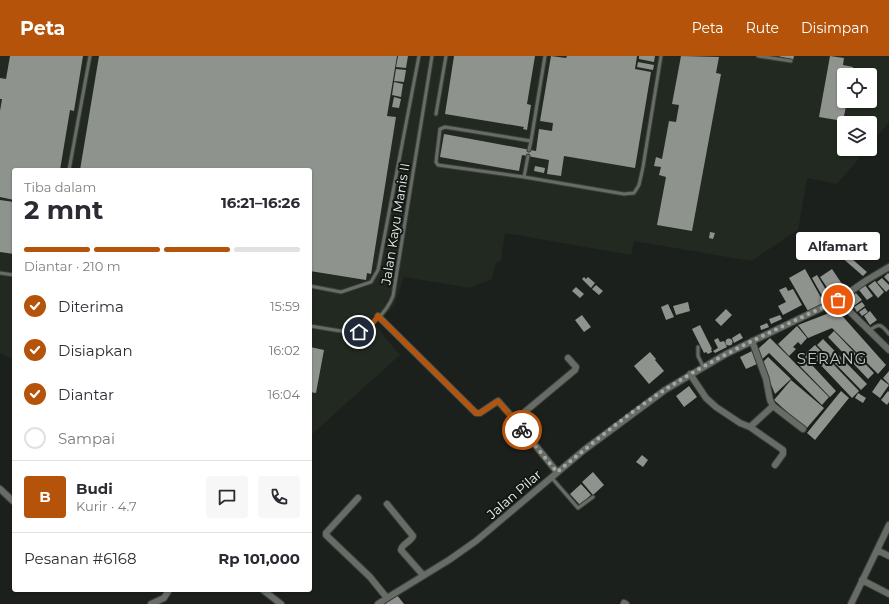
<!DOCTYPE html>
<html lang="id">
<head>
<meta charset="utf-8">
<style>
	:root { --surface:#fff; --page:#f7f7f7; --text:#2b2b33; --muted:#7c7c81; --line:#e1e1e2; --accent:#b45309 }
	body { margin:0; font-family:Montserrat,sans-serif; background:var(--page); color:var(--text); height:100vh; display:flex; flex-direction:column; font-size:15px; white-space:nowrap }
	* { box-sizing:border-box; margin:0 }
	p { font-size:13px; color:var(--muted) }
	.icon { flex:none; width:22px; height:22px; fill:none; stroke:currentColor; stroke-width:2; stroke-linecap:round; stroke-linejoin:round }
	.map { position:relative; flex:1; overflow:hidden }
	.side { position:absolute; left:12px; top:112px; width:300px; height:424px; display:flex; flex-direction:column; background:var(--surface); border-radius:4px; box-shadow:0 1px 3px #0004 }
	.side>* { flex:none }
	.tools { position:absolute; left:837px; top:12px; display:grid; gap:8px }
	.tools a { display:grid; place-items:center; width:40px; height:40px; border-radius:4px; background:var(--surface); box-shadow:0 1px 3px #0004; font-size:20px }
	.pin { position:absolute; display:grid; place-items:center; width:34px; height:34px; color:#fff; margin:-17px; border:2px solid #fff; border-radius:50%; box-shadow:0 1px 4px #0007 }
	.courier { position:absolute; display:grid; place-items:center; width:40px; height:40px; margin:-20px; border:3px solid #b45309; border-radius:50%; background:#fff; color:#222; box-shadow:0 1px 5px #0007 }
	.bubble { position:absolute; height:28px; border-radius:4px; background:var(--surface); box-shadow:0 1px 3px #0004; font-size:13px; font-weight:700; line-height:28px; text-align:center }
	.overview em { font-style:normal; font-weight:700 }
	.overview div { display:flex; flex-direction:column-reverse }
	.overview { display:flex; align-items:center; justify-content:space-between; height:68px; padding:0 12px }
	h1 { font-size:26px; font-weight:700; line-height:30px }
	.bar { display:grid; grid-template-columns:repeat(4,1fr); gap:6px 4px; align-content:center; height:48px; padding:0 12px }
	.bar i { height:5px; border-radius:3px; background:var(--line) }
	.bar .active { background:var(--accent) }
	.bar p { grid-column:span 4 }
	.line { display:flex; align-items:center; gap:10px; padding:0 12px; border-top:1px solid var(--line) }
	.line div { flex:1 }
	.round { display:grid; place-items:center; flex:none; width:42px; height:42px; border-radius:4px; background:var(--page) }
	ol { padding:0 12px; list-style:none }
	li { display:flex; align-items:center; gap:12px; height:44px }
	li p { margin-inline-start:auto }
	li .icon { padding:4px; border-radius:50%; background:var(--accent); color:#fff; stroke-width:4 }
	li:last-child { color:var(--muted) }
	li i { width:22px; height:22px; border:2px solid var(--line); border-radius:50% }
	header { display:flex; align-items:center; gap:24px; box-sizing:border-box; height:56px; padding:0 20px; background:var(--accent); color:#fff }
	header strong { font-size:19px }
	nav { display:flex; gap:22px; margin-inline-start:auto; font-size:14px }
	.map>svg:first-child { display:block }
	.built { fill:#212920; fill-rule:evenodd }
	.building { fill:#8e938e }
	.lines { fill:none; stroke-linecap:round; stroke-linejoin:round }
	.lane-casing { stroke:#3a3d39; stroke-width:5 }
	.street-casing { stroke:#3a3d39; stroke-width:8 }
	.lane { stroke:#676c67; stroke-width:3 }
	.street { stroke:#676c67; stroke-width:6 }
	.done { stroke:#a4a8a4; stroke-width:4; stroke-dasharray:0 7.2 }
	.route { stroke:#b45309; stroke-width:5 }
	.labels { text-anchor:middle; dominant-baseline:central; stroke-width:4; stroke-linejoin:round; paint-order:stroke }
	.street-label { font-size:13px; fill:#eef1ee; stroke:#131713 }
	.quarter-label { font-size:15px; letter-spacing:1px; fill:#bec3bd; stroke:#131713 }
</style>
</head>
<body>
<header>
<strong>Peta</strong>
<nav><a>Peta</a><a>Rute</a><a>Disimpan</a></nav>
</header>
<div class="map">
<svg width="889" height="548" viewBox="0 0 889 548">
	<rect width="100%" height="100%" fill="#1c201c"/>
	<path class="built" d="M0,0H889V66L870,89V67H844V93H867L837,128L807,122L798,174L751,205L634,185L631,199L505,177L501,205L496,206L492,223L470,232L404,221L394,250L375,269L400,299L310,380V114H14V304L0,297ZM844,19H870V45H844Z"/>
	<path class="building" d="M10,0H83L74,55L70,54L60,114H14V144L0,141V55L2,43H0V22L6,23Z
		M99,0H397L387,60L396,61L371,218L367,217L366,224L310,215V114H80Z
		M398,0H408L406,12L396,11Z
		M454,0H535L527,48L531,49L527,74L523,73L524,71L445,58Z
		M551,0L566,2L567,0H637L635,13L651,16L635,112L564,100L561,120L547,118L549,104L522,99L519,115L440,101L444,78L536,95L539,73L552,75L553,67L540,65Z
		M639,0H655L654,6L639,3Z
		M681,0L719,1L716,17L721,18L692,175L657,169L666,121L659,119L661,111L654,110L656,101L662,103L669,65L676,66L679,49L672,48Z
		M778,0H794L793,4Z
		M830,0L844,2L843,9L853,11L852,19H844V45H847L843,65L819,61Z
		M638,6L654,9L653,14L637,11Z
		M396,13L406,14L404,26L394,25Z
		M394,26L403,28L401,41L392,39Z
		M394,41L401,43L399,52L392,51Z
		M535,110L545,112L544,117L534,115Z
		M0,144L14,146V198L0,196Z
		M710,176L715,177L713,183L709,182Z
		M836,189L867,216L863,220L832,193Z
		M805,213L824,247L808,255L789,222Z
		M832,213L842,228L830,236L820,221Z
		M888,217L889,218V226L884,221Z
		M817,219L831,242L825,245L812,222Z
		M584,221L586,223L588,221L595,227L591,232L582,223Z
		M882,222L889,229V233L886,236L877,226Z
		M875,225L884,236L878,242L868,230Z
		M596,229L603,235L599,239L592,233Z
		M865,229L873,240L867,244L859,234Z
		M576,231L584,238L580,242L572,235Z
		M786,231L788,235L793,233L802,249L783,259L778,250L786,246L779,234Z
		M856,237L862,244L851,252L846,244Z
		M688,246L690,255L676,259L673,250Z
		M862,246L865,250L857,256L854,251Z
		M668,248L674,261L666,264L661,251Z
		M865,252L868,256L862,260L859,256Z
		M726,253L732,259L721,270L715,264Z
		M837,254L886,309L878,318L831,271L832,272L808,282L798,269Z
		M870,255L877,264L870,269L864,260Z
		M582,259L591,271L584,276L575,264Z
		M780,259L782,263L771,268L769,263Z
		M767,267L769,271L761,274L760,270Z
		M700,269L712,293H711L712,296L708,298L706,296L704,297L692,273Z
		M797,270L807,282L801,289L798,286L793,291L796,293L789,300L778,288Z
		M834,275L874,317L868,323L828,281Z
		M740,277L743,282L734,287L732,282Z
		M718,282L720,286L724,285L727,291L715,297L713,295L718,292L714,284Z
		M770,282L829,341L822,349L769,297L761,304L757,294Z
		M725.5 286a3.5 3.5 0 1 1 7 0a3.5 3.5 0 1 1-7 0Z
		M823,283L867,328L861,334L817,289Z
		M815,289L859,335L852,342L816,304L811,308L836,335L830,341L796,306Z
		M310,291L324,294L316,337L310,336Z
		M752,295L757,308L746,313L740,301Z
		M650,296L656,303L655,304L664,315L649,328L634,310Z
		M768,301L791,323L775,338L762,307Z
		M889,315V328L883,322Z
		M881,323L889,329L880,342L872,336Z
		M791,324L824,352L806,373L774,344Z
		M689,330L697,341L684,351L676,340Z
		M841,335L849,342L815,384L807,377Z
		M888,335L889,336V346L887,349L881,344Z
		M858,337L866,342L863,347L855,342Z
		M642,399L648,404L643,411L636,406Z
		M593,416L604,429L593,439L582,426Z
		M581,428L591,439L580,449L570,438Z
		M397,539L404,548H385Z"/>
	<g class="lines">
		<g class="lane-casing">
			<path id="lane" d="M758,0L791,5
				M436,58L446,0
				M529,94L531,85
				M528,100L524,121L624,138L634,137L639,129L643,111L661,0
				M69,114L90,0
				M524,121L438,109L436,106L440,73L445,71L531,85L545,0
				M0,217L14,219
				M310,230L341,236L371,226L378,214L419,0
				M310,270L353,277C370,273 387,256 393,240L432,0
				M869,275C880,266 882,269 889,278
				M698,291V300L703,310
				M551,421L578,452L593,441"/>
		</g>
		<g class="street-casing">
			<path id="street" d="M838,244L889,294
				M378,260L476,357H480L498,345L515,364
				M690,318L706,342L716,351L740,367L750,371L783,394V398L775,409
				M773,350L803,373
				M750,371L773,350L770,344L766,323L752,285
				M557,416L515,364L575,314L576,311L568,302
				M0,433L14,446
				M358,442L326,477V479L370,521L387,542
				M387,448L413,480C410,487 402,487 401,494L423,519
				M877,494L889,500
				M862,524L889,538
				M263,534L281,548
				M624,547L626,548
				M151,548L164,542L169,534
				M378,548L387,542L449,504L476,485L584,394L665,334L726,298L838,244L867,224L889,211
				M851,548L889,469"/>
		</g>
		<use href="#lane" class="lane"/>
		<use href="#street" class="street"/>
	</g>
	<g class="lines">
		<path class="done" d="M522,374L557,416C592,388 628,357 666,333C720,298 780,272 838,244"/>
		<path class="route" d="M359,276L372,268L378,260L476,357H480L498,345L522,374"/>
	</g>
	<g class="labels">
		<g class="street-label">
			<text transform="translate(395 168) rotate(-81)">Jalan Kayu Manis II</text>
			<text transform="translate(514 438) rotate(-41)">Jalan Pilar</text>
		</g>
		<g class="quarter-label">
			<text x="832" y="302">SERANG</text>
		</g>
	</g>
</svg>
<div class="tools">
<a><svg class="icon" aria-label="locate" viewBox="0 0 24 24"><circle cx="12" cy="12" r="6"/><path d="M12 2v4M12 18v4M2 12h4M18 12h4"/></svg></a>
<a><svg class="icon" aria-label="layers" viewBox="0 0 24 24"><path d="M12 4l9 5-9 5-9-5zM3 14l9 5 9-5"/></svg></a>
</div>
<div class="pin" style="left:838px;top:244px;background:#ea580c"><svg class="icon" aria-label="bag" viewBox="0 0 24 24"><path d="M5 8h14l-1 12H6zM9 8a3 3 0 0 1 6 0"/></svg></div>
<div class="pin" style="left:359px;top:276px;background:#1f2937"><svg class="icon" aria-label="home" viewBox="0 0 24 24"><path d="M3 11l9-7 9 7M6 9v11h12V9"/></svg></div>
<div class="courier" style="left:522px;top:374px"><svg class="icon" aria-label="bike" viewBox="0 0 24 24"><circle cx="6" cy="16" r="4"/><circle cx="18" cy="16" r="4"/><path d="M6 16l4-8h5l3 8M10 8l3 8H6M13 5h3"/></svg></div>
<div class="bubble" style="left:796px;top:176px;width:84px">Alfamart</div>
<section class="side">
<div class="overview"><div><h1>2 mnt</h1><p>Tiba dalam</p></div><em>16:21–16:26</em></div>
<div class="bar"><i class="active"></i><i class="active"></i><i class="active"></i><i></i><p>Diantar · 210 m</p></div>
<ol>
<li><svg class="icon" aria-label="check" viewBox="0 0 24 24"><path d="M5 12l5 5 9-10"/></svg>Diterima<p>15:59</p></li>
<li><svg class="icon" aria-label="check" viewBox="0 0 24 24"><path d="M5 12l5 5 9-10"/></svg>Disiapkan<p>16:02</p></li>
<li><svg class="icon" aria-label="check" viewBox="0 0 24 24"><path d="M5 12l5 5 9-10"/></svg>Diantar<p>16:04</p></li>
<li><i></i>Sampai</li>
</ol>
<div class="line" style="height:72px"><b class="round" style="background:var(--accent);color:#fff">B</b><div><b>Budi</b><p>Kurir · 4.7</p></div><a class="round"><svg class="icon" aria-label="chat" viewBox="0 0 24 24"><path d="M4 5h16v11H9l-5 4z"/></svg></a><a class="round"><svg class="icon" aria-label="phone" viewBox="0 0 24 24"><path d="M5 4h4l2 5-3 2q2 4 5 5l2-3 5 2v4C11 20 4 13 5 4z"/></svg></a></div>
<div class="line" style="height:52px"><div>Pesanan #6168</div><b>Rp 101,000</b></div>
</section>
</div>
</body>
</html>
